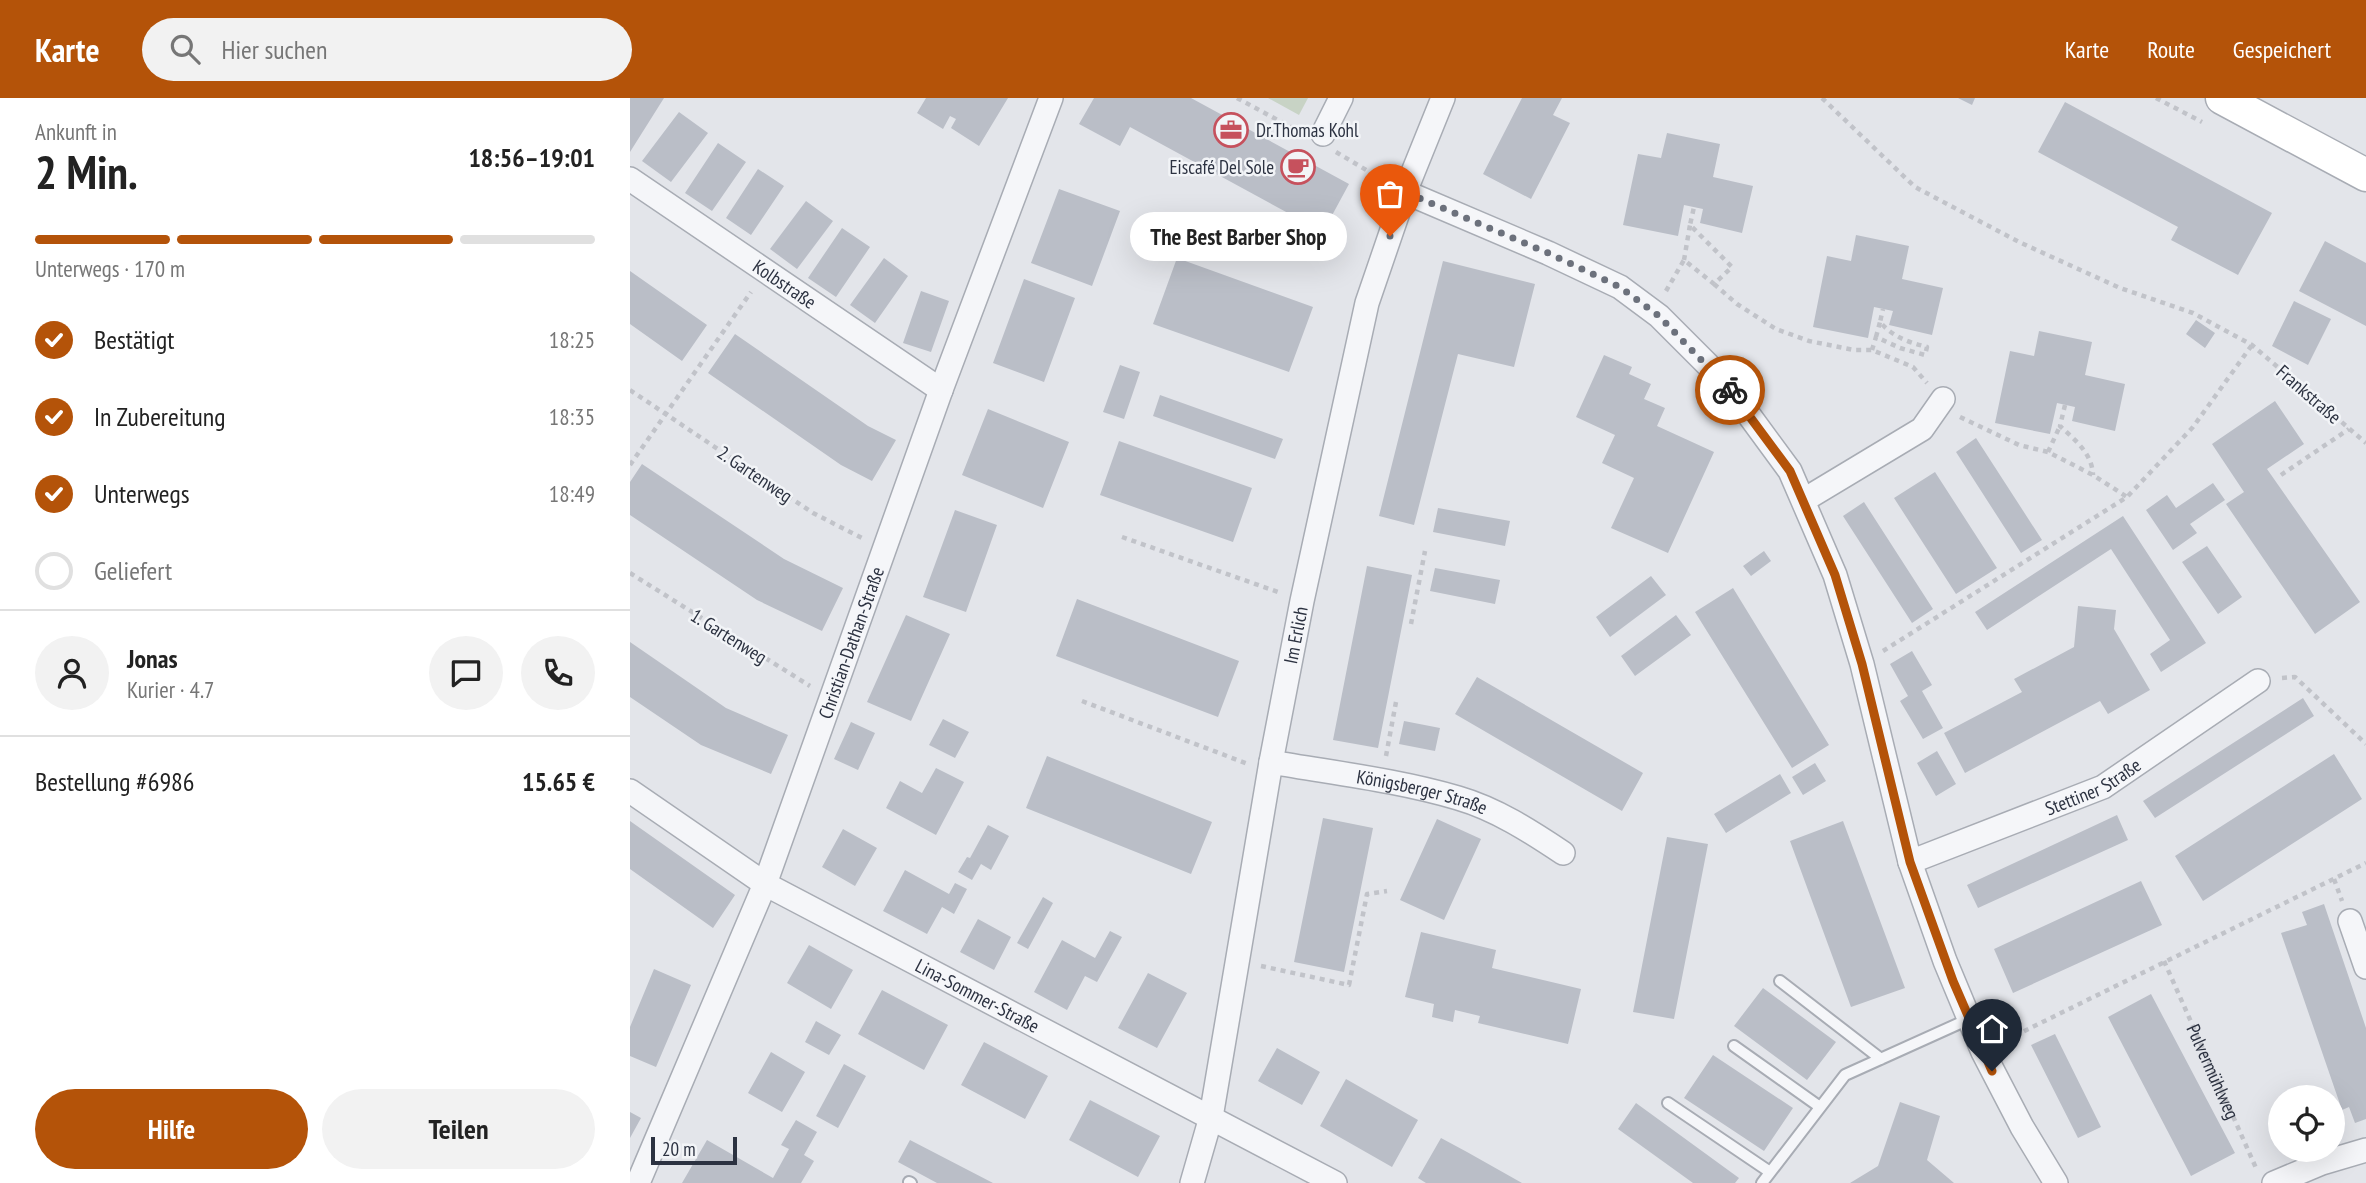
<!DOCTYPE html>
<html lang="de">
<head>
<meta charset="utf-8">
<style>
	:root { --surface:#fff; --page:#f2f2f2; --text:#222; --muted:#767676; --line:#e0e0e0; --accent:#b45309 }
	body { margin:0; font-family:"PT Sans Narrow",sans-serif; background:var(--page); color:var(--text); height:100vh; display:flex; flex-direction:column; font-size:26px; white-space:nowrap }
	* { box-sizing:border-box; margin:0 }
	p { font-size:23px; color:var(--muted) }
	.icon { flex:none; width:38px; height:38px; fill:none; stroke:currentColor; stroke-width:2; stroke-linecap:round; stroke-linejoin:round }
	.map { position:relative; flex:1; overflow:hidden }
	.panel { display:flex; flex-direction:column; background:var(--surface); width:630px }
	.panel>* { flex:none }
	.controls { position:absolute; left:1638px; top:987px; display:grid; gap:14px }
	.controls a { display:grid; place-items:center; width:77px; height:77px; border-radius:50%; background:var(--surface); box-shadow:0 7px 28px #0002; font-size:35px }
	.scale { position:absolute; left:21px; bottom:18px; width:86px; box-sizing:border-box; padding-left:7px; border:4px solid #2c3241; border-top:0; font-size:19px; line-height:24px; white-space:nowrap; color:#2c3241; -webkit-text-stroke:5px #f2f4f7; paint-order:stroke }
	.pin { position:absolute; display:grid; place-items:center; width:60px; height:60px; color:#fff; margin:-72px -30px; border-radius:50% 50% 50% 0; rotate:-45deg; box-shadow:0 0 7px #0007 }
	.pin .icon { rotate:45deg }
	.courier { position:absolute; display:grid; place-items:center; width:70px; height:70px; margin:-35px; border:5px solid #b45309; border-radius:50%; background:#fff; color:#222; box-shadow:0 2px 9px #0007 }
	.bubble { position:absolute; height:49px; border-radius:24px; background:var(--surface); box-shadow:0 7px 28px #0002; font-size:23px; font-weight:600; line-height:49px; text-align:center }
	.head em { font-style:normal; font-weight:600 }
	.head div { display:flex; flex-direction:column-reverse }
	.head { display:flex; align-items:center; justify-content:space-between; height:119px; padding:0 35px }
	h1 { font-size:46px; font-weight:600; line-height:52px }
	.bar { display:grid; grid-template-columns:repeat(4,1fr); gap:10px 7px; align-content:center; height:84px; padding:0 35px }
	.bar i { height:9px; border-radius:5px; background:var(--line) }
	.bar .on { background:var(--accent) }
	.bar p { grid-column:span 4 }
	.line { display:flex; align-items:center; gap:18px; padding:0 35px; border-top:2px solid var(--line) }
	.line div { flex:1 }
	.round { display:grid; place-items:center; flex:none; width:74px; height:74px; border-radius:37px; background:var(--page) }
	ol { padding:0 35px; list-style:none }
	li { display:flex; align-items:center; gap:21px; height:77px }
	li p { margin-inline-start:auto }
	li .icon { padding:7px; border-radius:50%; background:var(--accent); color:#fff; stroke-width:4 }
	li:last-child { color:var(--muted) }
	li i { width:38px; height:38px; border:4px solid var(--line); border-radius:50% }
	.action { display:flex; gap:14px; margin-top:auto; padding:14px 35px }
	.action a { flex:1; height:80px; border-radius:42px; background:var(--accent); color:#fff; font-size:28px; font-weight:600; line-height:80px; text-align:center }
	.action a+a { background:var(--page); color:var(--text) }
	header { display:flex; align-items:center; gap:42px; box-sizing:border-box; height:98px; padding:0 35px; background:var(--accent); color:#fff }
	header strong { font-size:33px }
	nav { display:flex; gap:38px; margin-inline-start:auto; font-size:24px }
	.search { width:490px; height:63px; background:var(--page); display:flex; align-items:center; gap:18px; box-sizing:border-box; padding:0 24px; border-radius:38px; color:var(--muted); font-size:26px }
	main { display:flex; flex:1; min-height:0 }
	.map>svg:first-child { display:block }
	.green { fill:#c8d3c5 }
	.building { fill:#babec7 }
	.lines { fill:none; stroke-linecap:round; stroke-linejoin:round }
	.lane-casing { stroke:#a8acb4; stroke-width:14 }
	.street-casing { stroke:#a8acb4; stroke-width:26 }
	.secondary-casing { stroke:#a8acb4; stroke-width:35 }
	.path { stroke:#c1c3c9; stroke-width:4.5; stroke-dasharray:5 5; stroke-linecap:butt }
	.lane { stroke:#f5f6f9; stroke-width:10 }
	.street { stroke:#f5f6f9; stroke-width:23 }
	.secondary { stroke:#fff; stroke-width:32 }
	.done { stroke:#6c717c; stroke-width:7; stroke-dasharray:0 12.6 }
	.route { stroke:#b45309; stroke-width:9 }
	.labels { text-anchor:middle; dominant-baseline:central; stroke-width:5; stroke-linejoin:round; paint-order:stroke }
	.poi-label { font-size:19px; fill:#2c3241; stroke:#f2f4f7; text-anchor:start }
	.street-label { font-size:19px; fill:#2c3241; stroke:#f2f4f7 }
</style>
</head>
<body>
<header>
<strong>Karte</strong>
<div class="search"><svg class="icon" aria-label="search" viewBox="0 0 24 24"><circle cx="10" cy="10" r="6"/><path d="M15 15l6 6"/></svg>Hier suchen</div>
<nav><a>Karte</a><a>Route</a><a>Gespeichert</a></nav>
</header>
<main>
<section class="panel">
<div class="head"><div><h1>2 Min.</h1><p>Ankunft in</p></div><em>18:56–19:01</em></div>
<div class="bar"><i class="on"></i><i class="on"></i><i class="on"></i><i></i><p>Unterwegs · 170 m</p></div>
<ol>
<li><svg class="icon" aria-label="check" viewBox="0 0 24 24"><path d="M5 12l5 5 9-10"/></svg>Bestätigt<p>18:25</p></li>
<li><svg class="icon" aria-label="check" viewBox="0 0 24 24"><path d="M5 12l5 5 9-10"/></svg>In Zubereitung<p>18:35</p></li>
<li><svg class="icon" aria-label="check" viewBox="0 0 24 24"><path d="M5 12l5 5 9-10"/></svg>Unterwegs<p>18:49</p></li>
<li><i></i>Geliefert</li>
</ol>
<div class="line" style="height:126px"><a class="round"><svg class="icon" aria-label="person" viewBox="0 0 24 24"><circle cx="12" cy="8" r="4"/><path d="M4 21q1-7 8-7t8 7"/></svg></a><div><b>Jonas</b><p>Kurier · 4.7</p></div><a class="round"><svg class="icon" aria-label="chat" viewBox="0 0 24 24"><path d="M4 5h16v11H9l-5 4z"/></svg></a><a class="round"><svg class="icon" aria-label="phone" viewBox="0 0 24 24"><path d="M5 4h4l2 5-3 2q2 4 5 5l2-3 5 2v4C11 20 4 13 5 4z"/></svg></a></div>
<div class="line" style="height:91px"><div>Bestellung #6986</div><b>15.65 €</b></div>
<div class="action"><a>Hilfe</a><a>Teilen</a></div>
</section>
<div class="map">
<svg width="1736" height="1085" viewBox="0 0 1736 1085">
	<rect width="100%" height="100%" fill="#e3e5ea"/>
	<path class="green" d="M638,0H678L669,17Z"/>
	<path class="building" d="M0,0H34L0,54Z
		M296,0H378L349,48L321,30L326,21L320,18L313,31L287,15Z
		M464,0H561L719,86L693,134L500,29L490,48L449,26Z
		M892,0H932L923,17L940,25L901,101L853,76Z
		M1328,0H1345L1342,7Z
		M1435,4L1642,115L1608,177L1541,142L1548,129L1408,54Z
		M49,14L78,35L41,84L12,63Z
		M1037,35L1090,46L1083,79L1123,88L1112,135L1070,125L1073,111L1054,107L1048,138L993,127L1008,56L1031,60Z
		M88,45L116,64L82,113L55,95Z
		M128,71L154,88L121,137L96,120Z
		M429,91L490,113L462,188L401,165Z
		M176,103L203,123L167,171L140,151Z
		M212,130L240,149L206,199L178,180Z
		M1226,137L1279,148L1272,181L1313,190L1302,237L1259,227L1263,213L1244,209L1238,240L1183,229L1197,158L1221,163Z
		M1695,143L1736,165V228L1669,193Z
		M254,160L278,178L245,225L220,207Z
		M547,160L683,209L659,274L523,226Z
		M813,163L905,186L884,269L828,256L784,427L749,418Z
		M0,173L77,227L52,263L0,226Z
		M394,181L445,200L414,284L363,265Z
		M291,193L319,203L301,254L273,245Z
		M1664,203L1701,221L1678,267L1642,248Z
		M1566,222L1585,235L1575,250L1556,236Z
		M1409,233L1462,244L1455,277L1495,286L1485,333L1442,323L1445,309L1427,305L1420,336L1365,325L1380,253L1404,258Z
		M105,236L238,328L266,342L242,383L211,367L78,275Z
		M974,257L1002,269L999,276L1021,286L1014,301L1035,310L1027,328L1084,354L1038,455L981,430L1004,380L972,365L985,337L946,319Z
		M490,267L510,274L494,321L473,314Z
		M530,297L653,341L645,361L523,318Z
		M1645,303L1674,346L1637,371L1730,504L1685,536L1596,406L1614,394L1582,346Z
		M358,311L439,344L413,410L332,377Z
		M1346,340L1412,442L1391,455L1326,354Z
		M489,343L622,390L603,444L470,397Z
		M12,366L154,461L213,490L192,533L127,502L0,417V384Z
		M1305,374L1367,470L1326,496L1264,400Z
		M1583,385L1595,402L1560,426L1567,435L1543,452L1516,412L1537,397L1546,410Z
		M1234,404L1303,511L1282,525L1213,418Z
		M808,410L880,423L875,448L803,434Z
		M325,412L367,427L336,514L293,499Z
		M1493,418L1576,545L1531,574L1520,556L1540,542L1481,451L1357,532L1345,514Z
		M1577,448L1612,499L1588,516L1552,464Z
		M1134,453L1141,463L1121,478L1113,468Z
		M737,468L782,477L748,650L703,642Z
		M805,470L870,482L865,506L800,493Z
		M1021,478L1036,497L980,539L966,519Z
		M1103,490L1199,647L1162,670L1065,514Z
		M447,501L609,563L588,619L426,558Z
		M1448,508L1486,512L1484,531L1520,592L1478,616L1470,603L1335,675L1314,635L1392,594L1384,581L1444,549Z
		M276,517L320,536L281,623L237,604Z
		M1046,517L1061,537L1005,578L991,558Z
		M0,544L96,610L158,637L141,676L71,647L0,599Z
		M1282,553L1302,587L1292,593L1313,630L1293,641L1270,603L1278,598L1260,566Z
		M847,579L1013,675L992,713L825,616Z
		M1673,600L1684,618L1525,720L1513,703Z
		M313,621L339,634L325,660L299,647Z
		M774,623L810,630L805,653L769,646Z
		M221,624L245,635L228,672L204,661Z
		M1307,653L1326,686L1306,698L1287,665Z
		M1704,656L1732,701L1573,803L1545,758Z
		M417,658L582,724L561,776L396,710Z
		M1185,665L1196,683L1173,697L1162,679Z
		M306,670L334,684L306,737L256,710L270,683L292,695Z
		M1150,676L1161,695L1096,735L1084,716Z
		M1487,717L1498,742L1348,810L1337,787Z
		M693,720L743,730L714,874L664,864Z
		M807,721L851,741L814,822L770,802Z
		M0,723L105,797L83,830L0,771Z
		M1213,723L1275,890L1221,909L1160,743Z
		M358,727L379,738L361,772L351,766L342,782L328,774L337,759L340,760Z
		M213,731L247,750L225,788L192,769Z
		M1037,739L1078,746L1044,921L1003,914Z
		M275,772L319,796L325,785L337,791L324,816L312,809L297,836L253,813Z
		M1511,783L1532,827L1383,895L1364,851Z
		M413,799L423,805L398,851L387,845Z
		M1694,806L1736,930V1021L1725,1025L1719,1009L1712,1012L1651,835L1677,827L1672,814Z
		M348,821L381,839L364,872L330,854Z
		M480,833L492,839L467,884L455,878L437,912L404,894L432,842L465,860Z
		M791,834L866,852L862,870L951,891L938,946L848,925L850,918L825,912L823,924L802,919L804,906L775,899Z
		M179,847L223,872L201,911L157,885Z
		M24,871L61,887L26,969L0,958V929Z
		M518,875L557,895L527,950L488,930Z
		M1133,890L1206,944L1177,982L1104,928Z
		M252,892L318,927L294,972L228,936Z
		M1521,896L1605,1055L1561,1078L1478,919Z
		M186,923L211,937L199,957L175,944Z
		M1425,936L1471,1029L1448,1040L1401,947Z
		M354,944L418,978L395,1021L331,987Z
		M647,950L690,974L672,1007L628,983Z
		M141,954L175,974L152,1014L118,995Z
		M1083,957L1163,1010L1134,1053L1054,1000Z
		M214,966L236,978L208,1030L186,1018Z
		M716,981L788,1022L762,1069L690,1028Z
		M460,1002L530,1038L508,1079L439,1042Z
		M1270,1004L1310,1018L1297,1062L1324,1085H1220L1248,1068Z
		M1006,1005L1109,1080L1105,1085H1063L988,1031Z
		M0,1014L11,1020L0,1040Z
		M166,1022L187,1034L174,1057L184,1063L171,1085H52L77,1042L143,1080L159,1051L151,1047Z
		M811,1040L837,1054L892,1085H796L788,1080Z
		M280,1042L363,1085H307L268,1064Z"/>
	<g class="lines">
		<g class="lane-casing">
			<path id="lane" d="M1150,883L1251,961
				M1104,948L1190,1009
				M1038,1005L1140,1074
				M279,1084L281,1085
				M1132,1085L1215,977L1339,921"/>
		</g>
		<g class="street-casing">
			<g id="street">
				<path d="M693,36L711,0"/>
				<path id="s2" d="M0,81L311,292"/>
				<path d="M775,94L918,155L990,189L1029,218L1094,283L1160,373L1205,477L1232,566L1280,764L1315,863L1353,954L1392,1029L1426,1085"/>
				<path d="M1174,402L1292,331L1313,301"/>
				<path id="s3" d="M641,664C703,675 767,682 828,700C866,711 900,733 933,755"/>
				<path id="s4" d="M0,693L135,786L705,1085"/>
				<path id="s5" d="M1280,764L1473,689L1628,583"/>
				<path d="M1720,823L1736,869"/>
				<path id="s6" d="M8,1085L135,786L311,292L421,0"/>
				<path id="s7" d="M562,1085L581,1019L641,664L672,503L737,205L775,94L813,0"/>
				<path d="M1644,1085L1692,1065L1736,1052"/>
			</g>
		</g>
		<g class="secondary-casing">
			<path id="secondary" d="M1592,0L1736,77"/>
		</g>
		<g class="path">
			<path d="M607,0L668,33"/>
			<path d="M1192,0L1285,89L1389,144L1490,190L1563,215L1622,247L1736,345"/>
			<path d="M1526,0L1572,24"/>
			<path d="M706,54L753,82"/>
			<path d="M1054,162L1060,127"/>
			<path d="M1084,186L1107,206L1146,231L1179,243L1224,252H1242L1283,269L1297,285"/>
			<path d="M1036,193L1054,162L1084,186L1102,169L1060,127L1064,109"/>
			<path d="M1246,239L1250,224"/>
			<path d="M1242,252L1246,239L1270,250L1295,257L1297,249C1278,244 1263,239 1250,224L1253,211"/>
			<path d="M0,292L183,415L232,440"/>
			<path d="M1435,307L1430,328C1445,342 1462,355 1463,377"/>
			<path d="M1330,319L1389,347L1418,354L1463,377L1497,399"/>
			<path d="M1418,354L1430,328"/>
			<path d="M0,367L121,194"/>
			<path d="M1651,377L1719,331"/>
			<path d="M492,439L648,494"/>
			<path d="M0,475L180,588"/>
			<path d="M781,526L795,453"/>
			<path d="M1253,553L1497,399L1563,329L1622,247"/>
			<path d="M1652,580L1665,579L1736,646"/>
			<path d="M452,603L618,666"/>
			<path d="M756,658L766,604"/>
			<path d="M1704,781L1712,803"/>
			<path id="s1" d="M1534,863L1626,1070"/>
			<path d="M631,868L719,887L737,796L757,793"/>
			<path d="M1376,942L1736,765"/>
		</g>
		<use href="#lane" class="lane"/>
		<use href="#street" class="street"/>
		<use href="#secondary" class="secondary"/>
	</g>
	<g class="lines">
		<path class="done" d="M760,138L775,94L918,155L990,189L1029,218L1100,292"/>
		<path class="route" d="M1100,292L1160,373L1205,477L1232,566L1280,764L1323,883L1362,973"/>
	</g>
	<defs>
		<g id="office-ring" transform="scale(1.75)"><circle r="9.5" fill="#f2f4f7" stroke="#c6515d" stroke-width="1.5"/><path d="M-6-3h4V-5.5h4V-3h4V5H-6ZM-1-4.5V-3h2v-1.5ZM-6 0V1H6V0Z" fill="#c6515d"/></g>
		<g id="cafe-ring" transform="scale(1.75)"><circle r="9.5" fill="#f2f4f7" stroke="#c6515d" stroke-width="1.5"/><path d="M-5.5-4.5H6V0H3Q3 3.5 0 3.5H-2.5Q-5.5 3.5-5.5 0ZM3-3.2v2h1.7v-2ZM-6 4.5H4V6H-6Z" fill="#c6515d"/></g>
	</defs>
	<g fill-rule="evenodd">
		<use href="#office-ring" x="601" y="32"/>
		<use href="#cafe-ring" x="668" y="69"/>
	</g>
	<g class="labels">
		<g class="poi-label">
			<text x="626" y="32">Dr.Thomas Kohl</text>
			<text x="644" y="69" text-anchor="end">Eiscafé Del Sole</text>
		</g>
		<g class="street-label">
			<text stroke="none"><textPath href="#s2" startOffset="187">Kolbstraße</textPath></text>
			<text transform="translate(1679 296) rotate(41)">Frankstraße</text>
			<text transform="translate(125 376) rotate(34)">2. Gartenweg</text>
			<text stroke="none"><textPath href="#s7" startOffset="558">Im Erlich</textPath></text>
			<text transform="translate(99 538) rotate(32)">1. Gartenweg</text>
			<text stroke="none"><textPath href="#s6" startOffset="581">Christian-Dathan-Straße</textPath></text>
			<text stroke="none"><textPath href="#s5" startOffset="198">Stettiner Straße</textPath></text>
			<text stroke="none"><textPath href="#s3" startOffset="154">Königsberger Straße</textPath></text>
			<text stroke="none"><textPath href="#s4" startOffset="404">Lina-Sommer-Straße</textPath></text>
			<text stroke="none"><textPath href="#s1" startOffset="121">Pulvermühlweg</textPath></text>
		</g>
	</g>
</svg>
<div class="controls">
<a><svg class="icon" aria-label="locate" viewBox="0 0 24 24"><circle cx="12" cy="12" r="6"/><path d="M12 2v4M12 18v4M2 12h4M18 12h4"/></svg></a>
</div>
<div class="scale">20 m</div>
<div class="pin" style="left:760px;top:138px;background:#ea580c"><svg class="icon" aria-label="bag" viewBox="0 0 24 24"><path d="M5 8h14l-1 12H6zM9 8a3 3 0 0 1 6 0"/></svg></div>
<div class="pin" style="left:1362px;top:973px;background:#1f2937"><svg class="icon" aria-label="home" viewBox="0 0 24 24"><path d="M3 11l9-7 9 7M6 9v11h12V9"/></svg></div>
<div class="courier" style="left:1100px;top:292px"><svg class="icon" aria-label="bike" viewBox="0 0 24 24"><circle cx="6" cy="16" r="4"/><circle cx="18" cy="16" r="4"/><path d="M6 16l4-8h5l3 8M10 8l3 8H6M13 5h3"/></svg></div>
<div class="bubble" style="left:500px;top:114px;width:217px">The Best Barber Shop</div>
</div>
</main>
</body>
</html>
